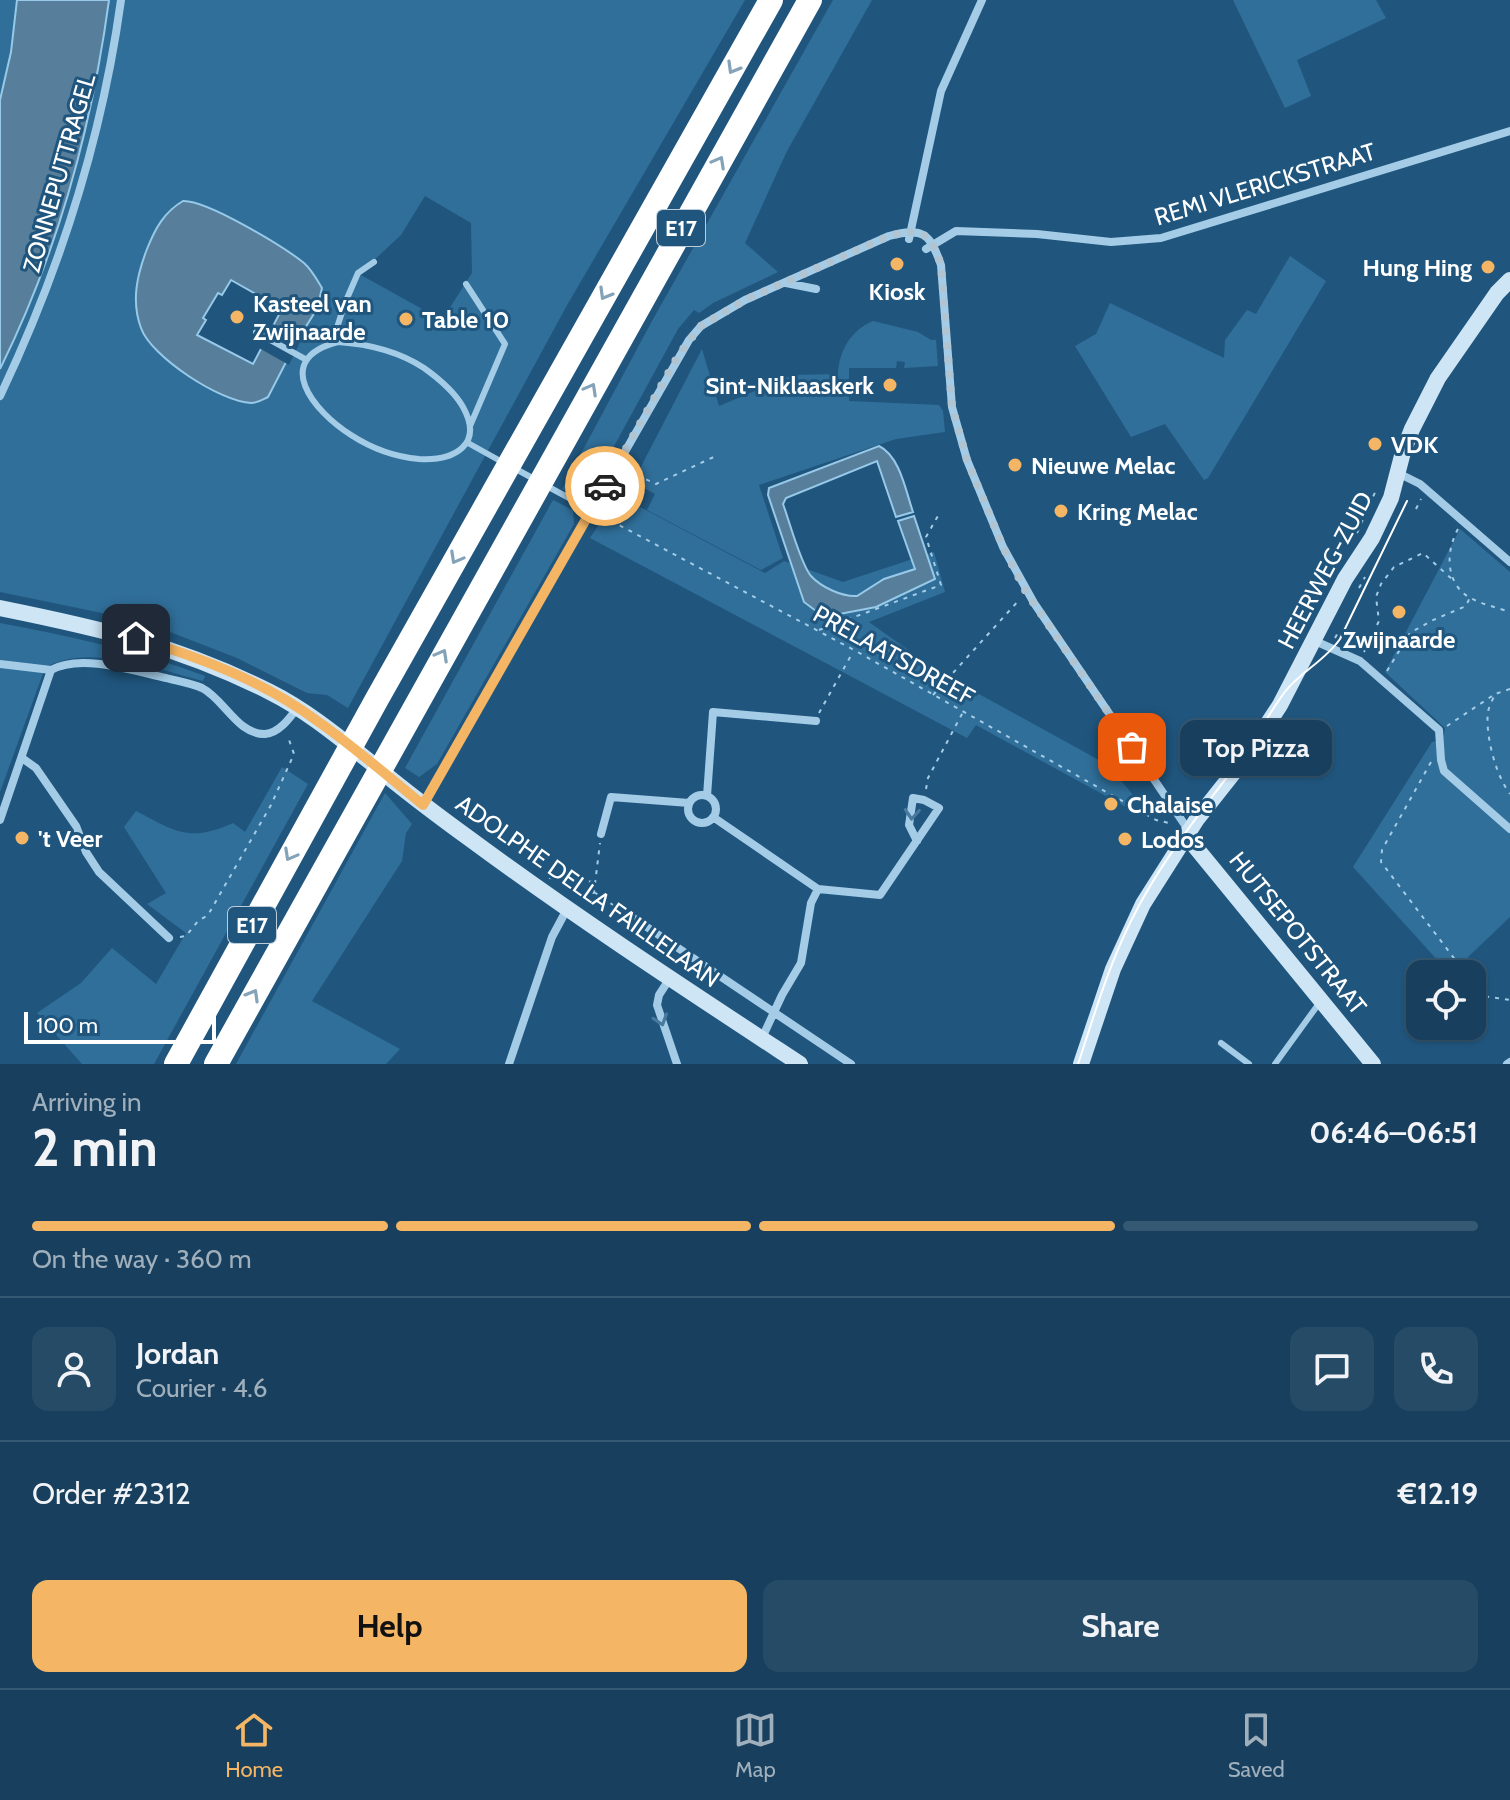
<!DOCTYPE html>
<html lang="en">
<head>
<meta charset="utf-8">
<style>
	:root { --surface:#18405e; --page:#254b67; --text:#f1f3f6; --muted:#9fafbc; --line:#365973; --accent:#f4b664 }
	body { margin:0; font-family:Cabin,sans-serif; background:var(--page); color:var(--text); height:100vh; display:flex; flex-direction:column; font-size:30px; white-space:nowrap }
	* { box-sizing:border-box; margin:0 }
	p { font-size:26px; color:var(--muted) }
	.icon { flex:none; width:44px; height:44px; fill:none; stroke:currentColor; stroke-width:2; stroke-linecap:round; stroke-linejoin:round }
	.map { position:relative; height:1064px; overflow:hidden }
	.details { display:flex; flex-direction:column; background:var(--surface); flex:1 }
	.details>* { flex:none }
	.tools { position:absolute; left:1406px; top:960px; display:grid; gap:16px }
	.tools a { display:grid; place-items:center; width:80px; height:80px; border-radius:16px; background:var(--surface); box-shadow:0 2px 6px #0004,0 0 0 2px var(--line); font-size:40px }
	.scale { position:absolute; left:24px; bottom:20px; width:192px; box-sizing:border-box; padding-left:8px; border:4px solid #fff; border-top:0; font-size:22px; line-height:28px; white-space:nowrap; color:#fff; -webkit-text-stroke:6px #20567e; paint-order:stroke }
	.pin { position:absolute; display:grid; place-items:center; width:68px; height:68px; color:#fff; margin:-34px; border-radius:16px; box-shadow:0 4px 12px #0006 }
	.courier { position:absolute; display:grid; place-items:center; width:80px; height:80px; margin:-40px; border:6px solid #f4b664; border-radius:50%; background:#fff; color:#222; box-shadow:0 2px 10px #0007 }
	.bubble { position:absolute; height:56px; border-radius:16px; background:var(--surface); box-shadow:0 2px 6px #0004,0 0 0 2px var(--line); font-size:26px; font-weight:700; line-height:56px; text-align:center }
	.headline em { font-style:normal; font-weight:700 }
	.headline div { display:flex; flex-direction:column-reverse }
	.headline { display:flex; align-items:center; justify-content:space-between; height:136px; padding:0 32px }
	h1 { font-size:52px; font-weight:700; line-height:60px }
	.bar { display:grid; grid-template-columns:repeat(4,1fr); gap:12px 8px; align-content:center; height:96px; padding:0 32px }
	.bar i { height:10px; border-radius:6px; background:var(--line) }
	.bar .current { background:var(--accent) }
	.bar p { grid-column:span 4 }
	.line { display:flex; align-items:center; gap:20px; padding:0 32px; border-top:2px solid var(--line) }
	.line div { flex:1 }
	.round { display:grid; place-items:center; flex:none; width:84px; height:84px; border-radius:16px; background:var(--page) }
	.action { display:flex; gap:16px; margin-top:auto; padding:16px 32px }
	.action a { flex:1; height:92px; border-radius:16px; background:var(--accent); color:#111; font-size:32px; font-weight:700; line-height:92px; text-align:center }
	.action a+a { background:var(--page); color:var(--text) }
	.dock { display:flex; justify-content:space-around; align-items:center; height:112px; border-top:2px solid var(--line); background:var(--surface); font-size:22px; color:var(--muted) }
	.dock a { display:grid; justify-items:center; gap:4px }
	.dock .current { color:var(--accent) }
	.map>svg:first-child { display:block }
	.green { fill:#306f9a; fill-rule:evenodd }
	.water { fill:#577e9b; stroke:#97c9e8; stroke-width:2; fill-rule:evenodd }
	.pier { fill:#20567e }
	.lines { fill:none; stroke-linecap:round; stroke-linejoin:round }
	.path { stroke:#a4cce7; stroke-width:2; stroke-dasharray:4 6; stroke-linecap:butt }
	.lane { stroke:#a4cce7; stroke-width:6 }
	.street { stroke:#a4cce7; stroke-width:8 }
	.secondary { stroke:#cee5f6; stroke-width:16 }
	.highway { stroke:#fff; stroke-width:24 }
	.tram { stroke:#fff; stroke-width:2 }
	.oneway { stroke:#84a2b8 }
	.oneway2 { stroke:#48799e }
	.done { stroke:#b1c4d2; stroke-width:8; stroke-dasharray:0 14.4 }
	.route { stroke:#f4b664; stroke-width:10 }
	.poi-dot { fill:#f4b664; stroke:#20567e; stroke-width:3 }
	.labels { text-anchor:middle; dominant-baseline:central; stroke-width:6; stroke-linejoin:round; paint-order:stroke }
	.shield { fill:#20567e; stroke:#bcccd8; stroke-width:2 }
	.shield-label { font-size:22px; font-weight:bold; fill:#fff }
	.street-label { font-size:24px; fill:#fff; stroke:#20567e }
	.poi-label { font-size:24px; font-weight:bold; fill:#fff; stroke:#20567e; text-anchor:start }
</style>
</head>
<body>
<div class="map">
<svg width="1510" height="1064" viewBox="0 0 1510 1064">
	<rect width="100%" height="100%" fill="#20567e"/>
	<path class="green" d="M0,0H17L11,52L0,100Z
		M109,0H745L566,307L348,708L327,695L307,693L237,658L170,632L102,613L0,592V369L18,332L64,211L102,52ZM425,196L471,223L472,273L442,320L359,274L401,235ZM263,239C284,249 311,263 321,286C332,313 259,381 241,402L139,270Z
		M833,0H872L787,151L745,243L778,272L713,303L699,313L694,310L678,329L589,492L580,497L562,489L652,321Z
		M1233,0H1376L1386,18L1297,60L1311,96L1285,108Z
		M1290,256L1326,281L1208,478L1204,480L1165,424L1131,437L1075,346L1096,334L1110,303L1224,358L1225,340L1247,310L1256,314Z
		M873,321L918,332L931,340H936L938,366L904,368L905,362L897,361L896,368H849V401L939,405L943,411L945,432L896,439L759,485L783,558L761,570L647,510L655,494L633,482L702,349L719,406L793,375L838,374C839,351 851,330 873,321Z
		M623,498L765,573L784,561L843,582L934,552L945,592L869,622L939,672L1108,765L1134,796L1126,807L976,725L967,738L590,538L611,506Z
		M553,500L573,510L574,524L437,764L419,777L405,768Z
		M1460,529L1510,572V917L1468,957L1485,978L1472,988V974H1450L1353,867L1432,742L1443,740L1445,728L1385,672Z
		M0,623C70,636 138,651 205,676L203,681C159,670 87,642 45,668L0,792Z
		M282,767L308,784L154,1064H82L37,1013L81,983L112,948L156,984L186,933L147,904L166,893L124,827L136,811C174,831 189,843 233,823L245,832Z
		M385,793L412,824L406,833L402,861L312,1001L400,1049L386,1064H236Z"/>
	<path class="water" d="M17,0H109C92,126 57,254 0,369V100L11,52Z
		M183,201C207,200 284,247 304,263C312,270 317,280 322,288L317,309L298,339L268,397C262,400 258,403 251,403C221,402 151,357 141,328C131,301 137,275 147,249C155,229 164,212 183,201ZM231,280L282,309L253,364L197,335L206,320L203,318L218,293L222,295Z
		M879,446C900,456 906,492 913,512L896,517L877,461L786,498L783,504C789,520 801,565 811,576C821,587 842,597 857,596L884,579L915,569L898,521L914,516L935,579L876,607L824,617L804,602L768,495L769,488Z"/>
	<path class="pier" d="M273,324L301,340L289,365L259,348Z"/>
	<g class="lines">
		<path class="path" d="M628,471L656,484L718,455
			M1416,509L1421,499
			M602,516L854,650L1156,820L1169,823
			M1458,529C1447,549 1445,576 1463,593C1475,603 1496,607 1510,612
			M1357,533L1377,488
			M1359,588L1365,577
			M819,630L941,585L926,537L939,514
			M1335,638L1339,631
			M1364,652L1379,621L1376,597L1381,584L1394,567L1423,553L1453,580
			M1387,671L1410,633L1431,621L1466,606L1470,597
			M1510,689L1495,694C1493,699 1489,706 1488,712C1485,735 1496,776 1510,794
			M933,695L1020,599
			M819,713L853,652
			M1447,726L1495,694
			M1431,762L1388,839L1382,850L1381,862L1466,974
			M926,789L928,778L963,712
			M549,878L594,882
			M594,892L616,907
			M589,903L594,892L600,843
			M180,937L186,936L198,921L208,915L271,805L294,754L288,737
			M1472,982L1483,996L1510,1000"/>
		<path class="lane" d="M466,284L505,344L470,426
			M256,332L305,359
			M338,342C368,344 398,351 424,368C438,378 454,391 463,407C484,445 454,461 419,459C396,457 371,448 351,435C313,411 271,359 338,342Z
			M332,343L345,303L358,273L374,262
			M468,443L504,463
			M514,468L536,480
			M545,485L591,510
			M1221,1043L1249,1064
			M1275,1064L1320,1002"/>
		<path class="street" d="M909,239L941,91L982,0
			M926,249L956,231L1037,234L1111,242L1161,238L1510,131
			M786,283L816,289
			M0,396C60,270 102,138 121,0
			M1398,473L1420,484L1510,562
			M1315,641L1360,661L1439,730L1441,760L1444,771L1510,829
			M0,664L51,670
			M51,670C81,653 134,671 166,678C177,681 191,683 202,688C224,699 238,735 265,734C279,733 290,718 297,708
			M22,758L36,768L76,826L86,852L99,872L169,938
			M688 809a14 14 0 1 1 28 0a14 14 0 1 1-28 0Z
			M707,796L713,712L816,721
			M423,804L689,340L701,326L745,300L889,236C923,227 930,233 941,265L952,407L967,460L1003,547L1034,603L1187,828V832
			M713,817L818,889L880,895L939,808L924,800L913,798L909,825L917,841
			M0,820L51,670
			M601,834L611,797L689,803
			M623,911L851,1064
			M670,978L659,995L657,1005L677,1064
			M762,1038L782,995L801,963L811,903L818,889
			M509,1064L552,937L567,909
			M1507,1064L1510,1062"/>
		<path class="secondary" d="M0,608C99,628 179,646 270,692C308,711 341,739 374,765C405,791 437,815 470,839C577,918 689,991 800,1064
			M1187,833L1188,838L1373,1064
			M1081,1064L1113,969L1143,904L1197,819L1246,757L1280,705L1345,579L1372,538L1391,498L1403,452L1412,429L1438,378L1497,293L1510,280"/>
		<path class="highway" d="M176,1064L377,699L771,0
			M216,1064L810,0"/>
		<path class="tram" d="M1078,1064C1094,1016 1108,967 1131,921C1160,862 1201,812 1240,760C1256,738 1268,715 1284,693C1300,672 1325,661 1340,639L1407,501"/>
	</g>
	<defs><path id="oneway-chevron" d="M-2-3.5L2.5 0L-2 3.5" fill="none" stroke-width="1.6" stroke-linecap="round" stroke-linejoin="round" transform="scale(2)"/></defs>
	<g class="oneway">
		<use href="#oneway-chevron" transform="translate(733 68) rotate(120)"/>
		<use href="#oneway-chevron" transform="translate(719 162) rotate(-61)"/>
		<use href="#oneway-chevron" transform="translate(605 294) rotate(120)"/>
		<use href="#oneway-chevron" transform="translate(591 389) rotate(-61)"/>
		<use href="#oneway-chevron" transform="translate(456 558) rotate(119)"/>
		<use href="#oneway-chevron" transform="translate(442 655) rotate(-61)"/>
		<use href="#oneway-chevron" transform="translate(290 855) rotate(119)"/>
		<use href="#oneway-chevron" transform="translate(253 995) rotate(-60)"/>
	</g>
	<g class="oneway2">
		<use href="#oneway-chevron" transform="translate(912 814) rotate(94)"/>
		<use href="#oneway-chevron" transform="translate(661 1020) rotate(72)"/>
	</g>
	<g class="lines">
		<path class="done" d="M605,486L679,354L701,326L745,300L889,236C923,227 930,233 941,265L952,407L967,460L1003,547L1026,592L1132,747"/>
		<path class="route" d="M136,638C199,657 263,681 316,720C353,746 388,776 423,805L605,486"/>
	</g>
	<g class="poi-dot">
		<circle cx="897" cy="264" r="8"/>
		<circle cx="1488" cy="267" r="8"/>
		<circle cx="237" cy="317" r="8"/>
		<circle cx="406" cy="319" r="8"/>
		<circle cx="890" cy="385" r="8"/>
		<circle cx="1375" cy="444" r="8"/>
		<circle cx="1015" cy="465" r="8"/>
		<circle cx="1061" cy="511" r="8"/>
		<circle cx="1399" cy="612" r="8"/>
		<circle cx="1111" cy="804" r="8"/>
		<circle cx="22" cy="838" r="8"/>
		<circle cx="1125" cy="839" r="8"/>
	</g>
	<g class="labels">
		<g class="shield">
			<rect x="657" y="210" width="48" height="36" rx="6"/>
			<rect x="228" y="907" width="48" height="36" rx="6"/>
		</g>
		<g class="shield-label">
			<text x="681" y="228">E17</text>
			<text x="252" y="925">E17</text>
		</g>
		<g class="street-label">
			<text transform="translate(59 173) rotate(-74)">ZONNEPUTTRAGEL</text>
			<text transform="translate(1265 184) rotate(-17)">REMI VLERICKSTRAAT</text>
			<text transform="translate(1325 570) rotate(-62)">HEERWEG-ZUID</text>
			<text transform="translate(894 655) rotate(29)">PRELAATSDREEF</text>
			<text transform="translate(588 891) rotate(35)">ADOLPHE DELLA FAILLELAAN</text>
			<text transform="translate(1298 933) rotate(51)">HUTSEPOTSTRAAT</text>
		</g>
		<g class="poi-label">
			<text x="1472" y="267" text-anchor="end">Hung Hing</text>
			<text x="897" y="291" text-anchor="middle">Kiosk</text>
			<text x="253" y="303">Kasteel van<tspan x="253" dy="28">Zwijnaarde</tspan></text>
			<text x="422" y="319">Table 10</text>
			<text x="874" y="385" text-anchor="end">Sint-Niklaaskerk</text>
			<text x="1391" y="444">VDK</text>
			<text x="1031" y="465">Nieuwe Melac</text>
			<text x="1077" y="511">Kring Melac</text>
			<text x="1399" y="639" text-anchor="middle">Zwijnaarde</text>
			<text x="1127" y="804">Chalaise</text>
			<text x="38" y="838">'t Veer</text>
			<text x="1141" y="839">Lodos</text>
		</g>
	</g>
</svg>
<div class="tools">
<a><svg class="icon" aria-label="locate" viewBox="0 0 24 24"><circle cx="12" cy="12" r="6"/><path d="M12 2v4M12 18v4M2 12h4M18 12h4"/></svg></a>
</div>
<div class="scale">100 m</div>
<div class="pin" style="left:1132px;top:747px;background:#ea580c"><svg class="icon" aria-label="bag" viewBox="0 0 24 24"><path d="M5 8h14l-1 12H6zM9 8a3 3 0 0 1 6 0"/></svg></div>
<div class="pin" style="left:136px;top:638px;background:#1f2937"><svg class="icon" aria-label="home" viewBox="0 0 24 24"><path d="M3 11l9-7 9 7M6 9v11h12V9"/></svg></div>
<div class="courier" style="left:605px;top:486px"><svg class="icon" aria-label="car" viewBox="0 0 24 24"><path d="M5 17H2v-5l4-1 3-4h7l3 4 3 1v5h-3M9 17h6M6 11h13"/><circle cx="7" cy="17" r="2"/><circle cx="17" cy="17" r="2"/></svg></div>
<div class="bubble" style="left:1180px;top:720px;width:152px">Top Pizza</div>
</div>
<section class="details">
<div class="headline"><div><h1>2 min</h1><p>Arriving in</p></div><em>06:46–06:51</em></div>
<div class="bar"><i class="current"></i><i class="current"></i><i class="current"></i><i></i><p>On the way · 360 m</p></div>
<div class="line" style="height:144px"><a class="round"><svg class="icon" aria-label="person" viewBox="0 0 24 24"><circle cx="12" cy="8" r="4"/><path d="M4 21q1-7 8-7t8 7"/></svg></a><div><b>Jordan</b><p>Courier · 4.6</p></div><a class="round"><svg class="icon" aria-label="chat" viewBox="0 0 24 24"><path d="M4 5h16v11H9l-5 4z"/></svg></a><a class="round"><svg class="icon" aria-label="phone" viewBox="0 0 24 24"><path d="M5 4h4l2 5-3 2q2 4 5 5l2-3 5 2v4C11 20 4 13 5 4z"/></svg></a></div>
<div class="line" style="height:104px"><div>Order #2312</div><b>€12.19</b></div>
<div class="action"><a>Help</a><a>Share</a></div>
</section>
<nav class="dock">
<a class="current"><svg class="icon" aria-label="home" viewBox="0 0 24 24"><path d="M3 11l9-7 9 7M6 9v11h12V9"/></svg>Home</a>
<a><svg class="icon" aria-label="map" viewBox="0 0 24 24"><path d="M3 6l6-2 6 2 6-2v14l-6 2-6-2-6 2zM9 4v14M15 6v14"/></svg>Map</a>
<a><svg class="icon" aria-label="saved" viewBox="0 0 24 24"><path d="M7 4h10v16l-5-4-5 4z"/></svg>Saved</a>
</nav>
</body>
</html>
